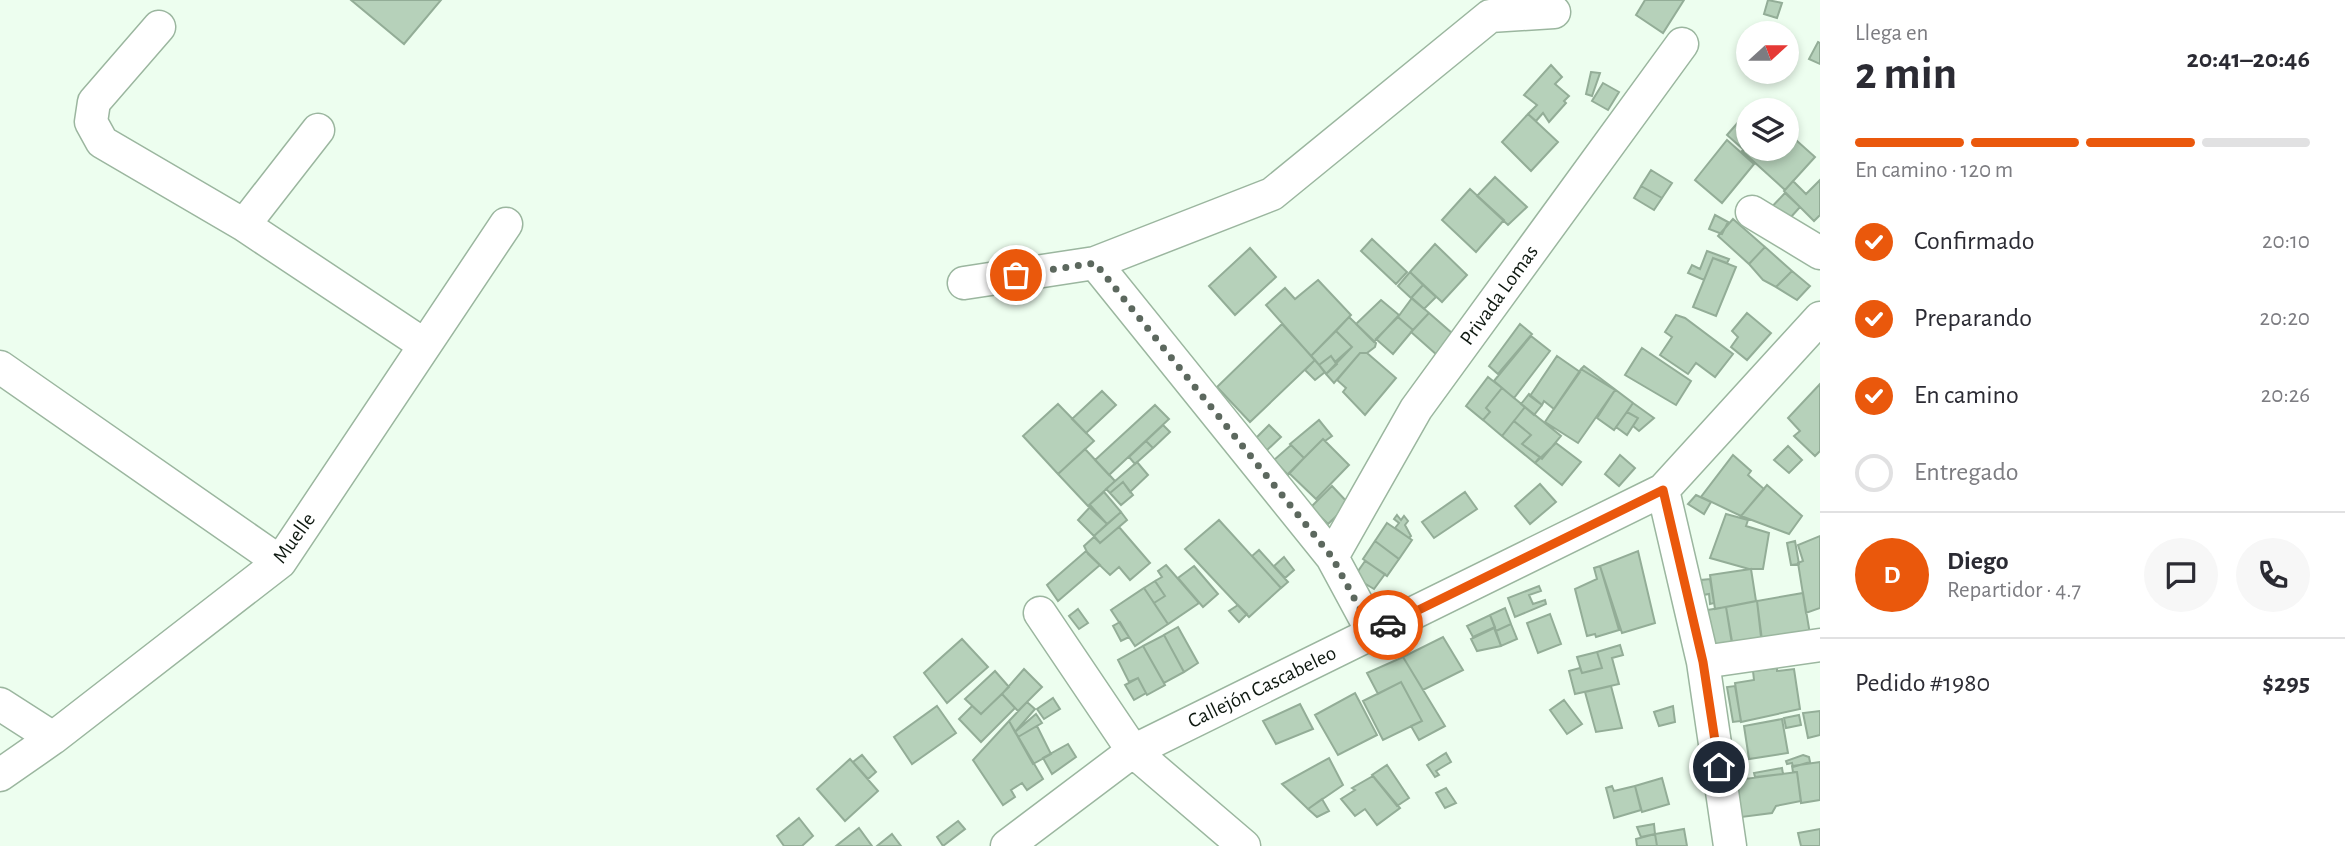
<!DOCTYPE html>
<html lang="es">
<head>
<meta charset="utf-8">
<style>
	:root { --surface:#fff; --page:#f7f7f7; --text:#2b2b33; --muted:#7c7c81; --line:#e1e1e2; --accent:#ea580c }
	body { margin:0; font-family:"Alegreya Sans",sans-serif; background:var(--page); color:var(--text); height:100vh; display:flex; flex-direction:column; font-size:26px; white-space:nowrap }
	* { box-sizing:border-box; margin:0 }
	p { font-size:23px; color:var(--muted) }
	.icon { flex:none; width:38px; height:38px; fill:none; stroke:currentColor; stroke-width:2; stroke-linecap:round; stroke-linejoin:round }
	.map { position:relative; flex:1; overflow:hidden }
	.panel { display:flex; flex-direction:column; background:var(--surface); width:525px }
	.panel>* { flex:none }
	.needle { width:46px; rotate:69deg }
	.controls { position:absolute; left:1736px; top:21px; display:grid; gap:14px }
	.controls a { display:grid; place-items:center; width:63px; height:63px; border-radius:50%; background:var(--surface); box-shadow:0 4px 10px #0003; font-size:35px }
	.pin { position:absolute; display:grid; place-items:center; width:60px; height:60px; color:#fff; margin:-30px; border:4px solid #fff; border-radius:50%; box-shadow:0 2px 7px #0007 }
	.courier { position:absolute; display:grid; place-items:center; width:70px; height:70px; margin:-35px; border:5px solid #ea580c; border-radius:50%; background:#fff; color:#222; box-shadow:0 2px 9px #0007 }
	.head em { font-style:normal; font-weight:700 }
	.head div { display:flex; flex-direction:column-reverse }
	.head { display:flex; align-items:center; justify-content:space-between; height:119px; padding:0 35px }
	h1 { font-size:46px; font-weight:700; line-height:52px }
	.bar { display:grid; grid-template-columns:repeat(4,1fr); gap:10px 7px; align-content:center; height:84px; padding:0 35px }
	.bar i { height:9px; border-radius:5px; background:var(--line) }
	.bar .current { background:var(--accent) }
	.bar p { grid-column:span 4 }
	.line { display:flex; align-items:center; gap:18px; padding:0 35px; border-top:2px solid var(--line) }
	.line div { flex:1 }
	.round { display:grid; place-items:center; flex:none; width:74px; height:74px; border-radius:37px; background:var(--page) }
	ol { padding:0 35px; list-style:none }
	li { display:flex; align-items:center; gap:21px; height:77px }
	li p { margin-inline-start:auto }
	li .icon { padding:7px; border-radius:50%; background:var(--accent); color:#fff; stroke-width:4 }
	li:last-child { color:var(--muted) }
	li i { width:38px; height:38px; border:4px solid var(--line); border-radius:50% }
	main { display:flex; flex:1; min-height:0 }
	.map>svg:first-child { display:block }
	.building { fill:#b6d1ba; stroke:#93ad97; stroke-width:2 }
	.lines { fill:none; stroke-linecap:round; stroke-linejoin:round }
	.minor-casing { stroke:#9bb69f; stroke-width:35 }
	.minor { stroke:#fff; stroke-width:32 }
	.done { stroke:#5c685e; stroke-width:7; stroke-dasharray:0 12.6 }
	.route { stroke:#ea580c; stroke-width:9 }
	.labels { text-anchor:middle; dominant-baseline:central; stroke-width:5; stroke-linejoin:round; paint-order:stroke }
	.street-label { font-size:21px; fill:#0e1810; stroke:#fff }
</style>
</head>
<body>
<main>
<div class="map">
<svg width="1820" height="846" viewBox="0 0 1820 846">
	<rect width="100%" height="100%" fill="#edfeef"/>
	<path class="building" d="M351,0H441L404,44Z
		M1645,0H1684L1663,33L1636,15Z
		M1768,0L1782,3L1777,18L1764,14Z
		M1818,42L1820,43V64L1809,59Z
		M1551,65L1562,77L1555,84L1569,96L1564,101L1566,103L1549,122L1543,113L1536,121L1528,114L1537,105L1524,95Z
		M1591,72L1600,73L1592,96L1586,94Z
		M1603,83L1619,92L1608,110L1592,101Z
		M1748,111V145L1744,150L1727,135Z
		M1528,114L1558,142L1531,171L1502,142Z
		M1787,132L1815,157L1785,190L1742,151L1748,145V149H1787Z
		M1727,140L1754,164L1722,203L1695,180Z
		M1651,170L1672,183L1662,198L1641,186Z
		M1495,177L1527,207L1508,225L1477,196Z
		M1820,180V215L1814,221L1784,191L1793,181L1806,194Z
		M1641,186L1662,198L1654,210L1634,198Z
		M1470,189L1504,220L1476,252L1442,220Z
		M1785,193L1800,207L1781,228L1765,214Z
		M1715,215L1728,222L1722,234L1709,229Z
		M1733,219L1765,247L1749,264L1718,236Z
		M1372,239L1407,272L1396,284L1361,251Z
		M1435,244L1467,275L1442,302L1410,272Z
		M1765,247L1792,271L1776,287L1763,280L1749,264Z
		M1250,248L1276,277L1235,315L1209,286Z
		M1707,251L1729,259L1727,263L1713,258L1704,280L1688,273L1692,265L1700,269Z
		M1713,258L1736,267L1716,316L1693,307Z
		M1792,271L1810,286L1797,300L1776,287Z
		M1410,272L1423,285L1411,298L1398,286Z
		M1318,280L1351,315L1311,356L1266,305L1285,288L1295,299Z
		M1423,285L1436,297L1424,309L1411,298Z
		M1412,298L1429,313L1413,330L1398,317Z
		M1381,300L1399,315L1374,342L1356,324Z
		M1429,313L1453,334L1437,355L1411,332Z
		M1747,313L1771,333L1747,360L1731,347L1738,337L1732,331Z
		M1676,315L1685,318L1733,354L1715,377L1696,363L1688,374L1660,355L1672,337L1665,332Z
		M1349,317L1376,343L1375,347L1367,353H1360L1334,383L1326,374L1352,347L1336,331Z
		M1398,317L1413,330L1393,354L1376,339Z
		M1282,324L1315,360L1250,422L1217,387Z
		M1520,324L1532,334L1498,374L1489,366Z
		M1336,331L1352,347L1335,362L1331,356L1319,365L1311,356Z
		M1531,336L1550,351L1514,398L1494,381Z
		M1642,348L1691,381L1676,405L1625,375Z
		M1360,353H1367L1396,378L1365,415L1343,392L1346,388L1337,380Z
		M1331,356L1337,364L1326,374L1319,365Z
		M1557,356L1580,372L1554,409L1544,401L1542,405L1530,396Z
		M1315,360L1325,372L1315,380L1305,370Z
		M1584,366L1633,403L1614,430L1597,418L1615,390L1581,369Z
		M1581,369L1615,390L1578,443L1545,422Z
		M1488,377L1502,388L1486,408L1490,412L1483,420L1466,406Z
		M1820,384V451L1815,456L1794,436L1800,431L1788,418Z
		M1502,388L1525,407L1502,436L1483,420L1490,412L1486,408Z
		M1102,391L1116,405L1086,433L1072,419Z
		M1529,394L1542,405L1534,415L1521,404Z
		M1633,403L1654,418L1639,431L1633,426L1638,418L1627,412Z
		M1058,404L1094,441L1058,474L1023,436Z
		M1155,405L1169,419L1109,475L1095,460Z
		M1525,407L1561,436L1542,459L1522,444L1531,435L1514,421Z
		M1627,412L1638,418L1627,435L1616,427Z
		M1319,420L1332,436L1325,441L1323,439L1304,458L1290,444Z
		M1514,421L1531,435L1522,444L1540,457L1535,463L1502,436Z
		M1163,425L1170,432L1153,448L1146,441Z
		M1269,425L1281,437L1265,452L1253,441Z
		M1323,439L1349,465L1316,499L1289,473Z
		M1146,441L1153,448L1135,464L1129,457Z
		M1556,443L1581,462L1562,485L1535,463Z
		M1291,445L1304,458L1288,475L1274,460Z
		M1788,446L1802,460L1789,473L1774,460Z
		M1085,449L1115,481L1088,506L1058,474Z
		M1620,455L1635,468L1619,486L1605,474Z
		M1733,455L1751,471L1748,475L1764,489L1741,516L1701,497Z
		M1137,462L1148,475L1130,492L1123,482L1110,493L1106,489Z
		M1123,482L1133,495L1121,505L1110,493Z
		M1540,484L1556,502L1530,524L1515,506Z
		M1767,485L1802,516L1789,534L1741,516Z
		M1332,486L1349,504L1328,524L1311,507Z
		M1104,492L1121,512L1107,524L1088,506Z
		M1465,492L1477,509L1434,538L1422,522Z
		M1696,495L1711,502L1704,514L1688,504Z
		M1091,506L1107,524L1094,536L1078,520Z
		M1121,512L1127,520L1100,543L1094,536Z
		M1726,514L1748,520L1746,526L1769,533L1763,569H1749L1710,558Z
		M1397,515L1401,520L1404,516L1408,521L1405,525L1411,536L1409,538L1395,528L1399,523L1394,519Z
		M1219,520L1281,588L1249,617L1185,549Z
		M1387,523L1412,540L1399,559L1375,541Z
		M1119,527L1150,563L1130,580L1119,567L1110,575L1088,554L1084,546L1094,537L1100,543Z
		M1820,536V608L1806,613L1798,563L1803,561L1798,545Z
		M1375,541L1399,559L1387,576L1363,559Z
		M1795,541L1799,564L1791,565L1787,543Z
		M1259,550L1288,582L1281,588L1252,556Z
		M1086,551L1100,565L1058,601L1047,585Z
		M1638,551L1655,623L1622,633L1600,566Z
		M1284,557L1294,570L1285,578L1274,566Z
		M1365,561L1385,574L1374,589L1354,577Z
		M1166,565L1199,603L1168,624L1154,603L1165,596L1155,581L1162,577L1158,571Z
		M1194,566L1218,594L1203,607L1178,578Z
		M1600,566L1619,630L1596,637L1595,634L1587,636L1575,589L1597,579L1594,568Z
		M1751,569L1756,601L1715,609L1710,575Z
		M1710,579L1714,603L1710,604L1709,594L1703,595L1701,580Z
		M1155,581L1165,596L1154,603L1144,588Z
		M1539,586L1541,591L1529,595L1533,604L1545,600L1546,604L1515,617L1508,598Z
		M1144,588L1168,624L1135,646L1111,610Z
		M1803,593L1811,640L1762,646L1757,601Z
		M1757,601L1762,640L1732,644L1726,607Z
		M1238,605L1247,614L1239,622L1229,611Z
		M1726,607L1733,647L1709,651L1701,611Z
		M1505,608L1511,624L1496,631L1490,615Z
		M1078,609L1088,623L1079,629L1069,616Z
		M1550,614L1561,644L1538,653L1527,623Z
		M1490,615L1495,627L1473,637L1467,626Z
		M1120,622L1129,637L1121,641L1113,626Z
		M1511,624L1517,639L1501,646L1496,631Z
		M1178,627L1198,663L1184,672L1164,635Z
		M1494,628L1501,646L1477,651L1471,639Z
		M1164,635L1184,672L1164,683L1143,646Z
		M1443,637L1463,670L1423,690L1403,657Z
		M962,639L988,667L947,703L924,673Z
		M1620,645L1623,655L1612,658L1619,684L1575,694L1569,671L1580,668L1582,673L1602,668L1597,652Z
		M1143,646L1165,685L1147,695L1138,678L1129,682L1118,660Z
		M1597,652L1602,668L1582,673L1577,657Z
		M1403,657L1445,726L1419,740L1411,726L1422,721L1401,682L1378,694L1367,673Z
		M1777,668V671L1794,669L1800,709L1741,722L1735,683L1754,680L1753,671Z
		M1024,669L1042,687L1018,711L1002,694Z
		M995,671L1009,687L981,714L965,699Z
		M1138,678L1146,693L1134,700L1125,685Z
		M1401,682L1422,721L1383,740L1363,701Z
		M1611,686L1622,728L1596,732L1585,692Z
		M1735,686L1741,721L1733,722L1727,687Z
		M1355,693L1377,735L1338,755L1315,715Z
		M1002,694L1015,708L981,742L959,719L972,706L981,714Z
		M1053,698L1060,709L1044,719L1037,709Z
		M1564,700L1582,724L1567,734L1550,710Z
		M1027,702L1035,709L1015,732L1009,721Z
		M1300,704L1313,729L1276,744L1263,721Z
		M937,706L956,733L912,764L894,737Z
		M1673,706L1675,722L1659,726L1654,712Z
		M1820,711V735L1808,738L1803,713Z
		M1036,714L1042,723L1018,737L1015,732Z
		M1799,715L1801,725L1786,728L1784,718Z
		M1782,719L1788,753L1749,759L1744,726Z
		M1009,721L1043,779L1027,790L1022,783L1011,790L1015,797L1003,805L973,760Z
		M1037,726L1051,754L1033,764L1018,737Z
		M1068,744L1076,757L1052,774L1043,758Z
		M1446,753L1451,762L1436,771L1439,775L1435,777L1427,765Z
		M862,755L876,772L868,779L853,762Z
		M1803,755L1809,757L1810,762L1793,767L1792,763L1787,764L1786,761Z
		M1329,758L1343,785L1308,809L1282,784Z
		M850,759L878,791L845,821L817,789Z
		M1820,762V800L1801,803L1797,772H1793L1792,766Z
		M1387,765L1409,798L1397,806L1372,775Z
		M1782,768L1783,774L1755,777L1754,773Z
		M1797,772L1801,801L1776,806L1772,813L1734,818L1730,781Z
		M1373,776L1400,808L1377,825L1365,809L1355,816L1341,799L1355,790L1352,788Z
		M1662,778L1669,804L1642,812L1635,786Z
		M1612,786L1614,791L1635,786L1641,810L1614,818L1606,788Z
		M1446,788L1456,803L1445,808L1436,793Z
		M1322,799L1329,811L1317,817L1308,809Z
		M799,818L813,836L802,846H784L777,836Z
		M958,821L965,829L943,846L937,837Z
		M1654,824L1655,834L1641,837L1637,827Z
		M859,828L872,846H836Z
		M1684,829L1687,846H1657L1655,834Z
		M1820,829V846H1801L1798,833Z
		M892,834L901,846H877Z
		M1655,834L1657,846H1637L1636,839Z"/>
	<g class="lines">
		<g class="minor-casing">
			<path id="minor" d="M159,27L94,102L91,122L102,142L244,225L423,344
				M1752,212L1820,253
				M244,225L318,130
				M1095,263L1332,557L1373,633
				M964,283L1095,263L1272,194L1490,16L1554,12
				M0,367L280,562
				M1663,490L1703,662L1730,846
				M1332,557L1416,409L1682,44
				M1040,613L1133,751L1244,846
				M1703,662L1820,645
				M0,704L53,738
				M0,775L53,738L280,562L506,224
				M1007,846L1133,751L1663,490L1820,318"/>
		</g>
		<use href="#minor" class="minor"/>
	</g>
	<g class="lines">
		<path class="done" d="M1016,275L1095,263L1332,557L1373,633L1388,625"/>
		<path class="route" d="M1388,625L1663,490L1703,662L1719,767"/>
	</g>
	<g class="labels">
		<g class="street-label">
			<text transform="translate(1499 295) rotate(-54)">Privada Lomas</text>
			<text transform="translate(294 538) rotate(-54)">Muelle</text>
			<text transform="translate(1262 687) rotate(-26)">Callejón Cascabeleo</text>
		</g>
	</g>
</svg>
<div class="controls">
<a><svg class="needle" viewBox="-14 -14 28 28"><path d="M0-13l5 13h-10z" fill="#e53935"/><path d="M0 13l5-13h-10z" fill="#7c7c81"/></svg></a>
<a><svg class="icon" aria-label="layers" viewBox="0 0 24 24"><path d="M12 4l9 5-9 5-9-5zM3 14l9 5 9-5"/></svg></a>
</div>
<div class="pin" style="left:1016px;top:275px;background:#ea580c"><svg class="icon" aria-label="bag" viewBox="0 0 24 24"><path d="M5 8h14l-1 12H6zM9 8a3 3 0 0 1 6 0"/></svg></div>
<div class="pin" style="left:1719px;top:767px;background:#1f2937"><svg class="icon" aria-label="home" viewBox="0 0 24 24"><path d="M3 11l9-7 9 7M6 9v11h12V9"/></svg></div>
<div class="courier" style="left:1388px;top:625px"><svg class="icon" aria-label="car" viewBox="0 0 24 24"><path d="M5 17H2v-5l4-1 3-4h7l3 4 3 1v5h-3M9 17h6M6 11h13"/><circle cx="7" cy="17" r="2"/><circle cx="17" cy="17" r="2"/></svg></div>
</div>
<section class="panel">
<div class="head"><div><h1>2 min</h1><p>Llega en</p></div><em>20:41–20:46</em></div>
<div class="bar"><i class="current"></i><i class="current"></i><i class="current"></i><i></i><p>En camino · 120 m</p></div>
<ol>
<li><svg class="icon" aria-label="check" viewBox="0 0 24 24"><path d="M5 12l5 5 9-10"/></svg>Confirmado<p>20:10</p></li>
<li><svg class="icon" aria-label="check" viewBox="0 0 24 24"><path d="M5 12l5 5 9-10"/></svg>Preparando<p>20:20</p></li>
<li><svg class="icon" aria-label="check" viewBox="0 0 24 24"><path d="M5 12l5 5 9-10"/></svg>En camino<p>20:26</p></li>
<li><i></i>Entregado</li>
</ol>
<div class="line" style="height:126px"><b class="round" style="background:var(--accent);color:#fff">D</b><div><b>Diego</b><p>Repartidor · 4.7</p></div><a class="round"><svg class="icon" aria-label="chat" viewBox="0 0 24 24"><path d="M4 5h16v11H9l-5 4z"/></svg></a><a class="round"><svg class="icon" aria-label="phone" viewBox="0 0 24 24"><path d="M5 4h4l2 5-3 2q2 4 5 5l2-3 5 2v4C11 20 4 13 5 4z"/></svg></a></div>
<div class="line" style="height:91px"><div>Pedido #1980</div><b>$295</b></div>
</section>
</main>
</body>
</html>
